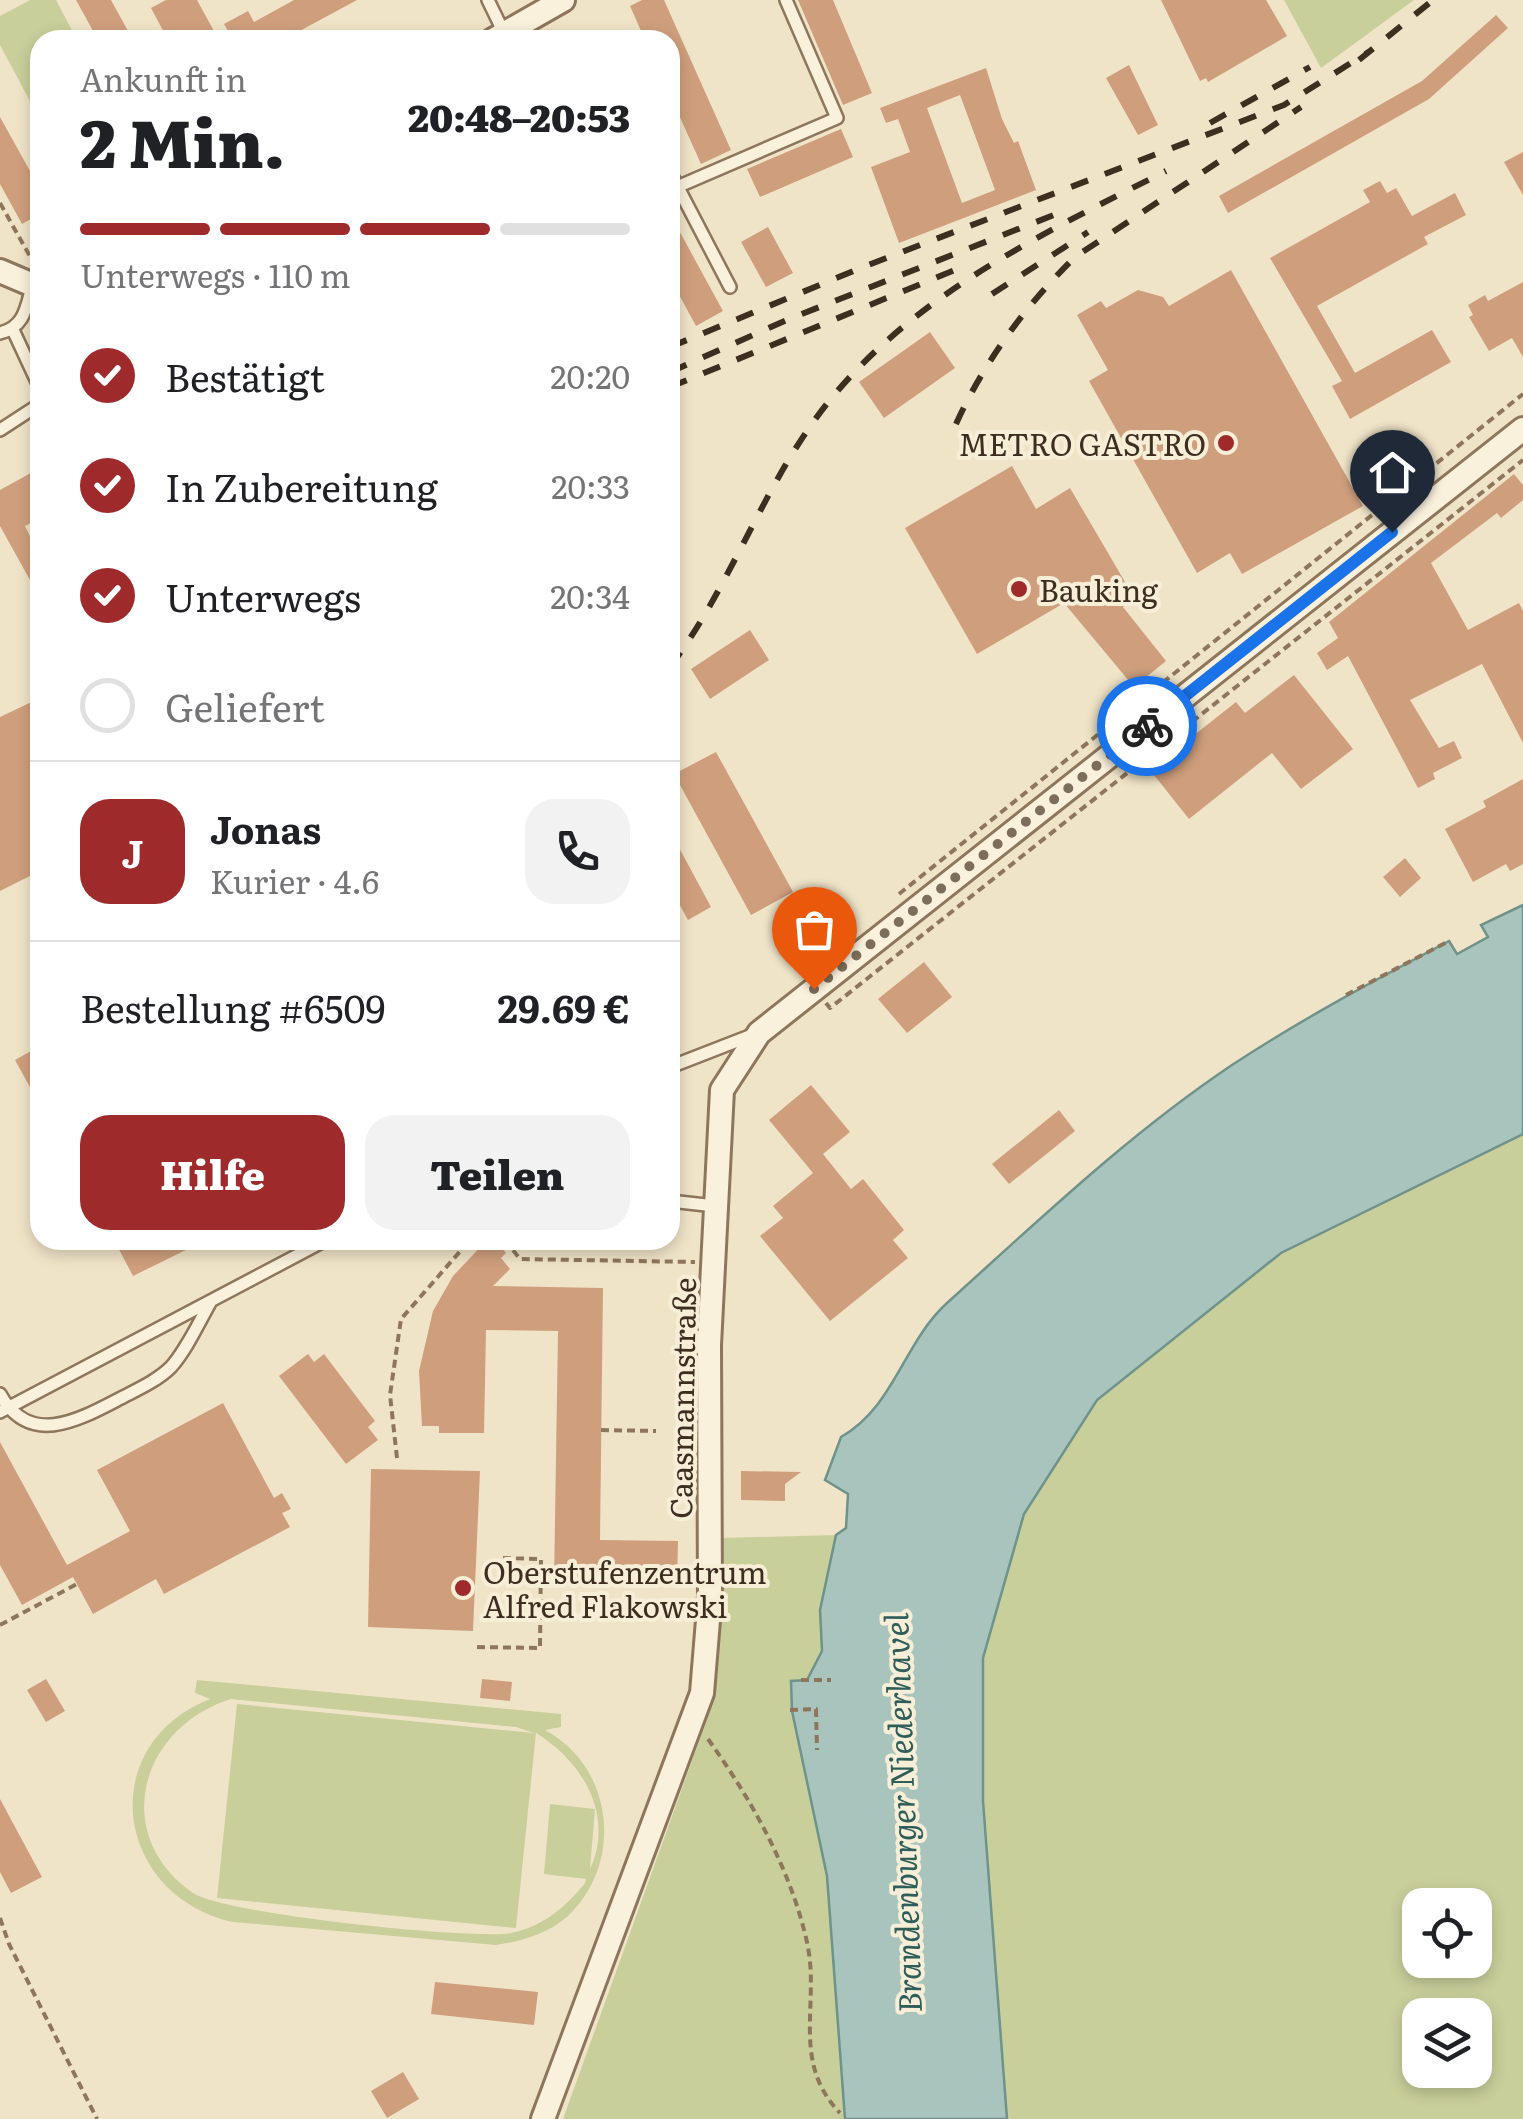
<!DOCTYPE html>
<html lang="de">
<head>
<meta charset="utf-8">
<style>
	:root { --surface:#fff; --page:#f2f2f2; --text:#202124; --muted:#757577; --line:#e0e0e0; --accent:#9e2a2b }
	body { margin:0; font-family:Literata,serif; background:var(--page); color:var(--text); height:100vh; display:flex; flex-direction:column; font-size:38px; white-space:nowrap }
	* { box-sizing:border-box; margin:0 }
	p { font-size:32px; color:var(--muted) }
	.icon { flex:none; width:55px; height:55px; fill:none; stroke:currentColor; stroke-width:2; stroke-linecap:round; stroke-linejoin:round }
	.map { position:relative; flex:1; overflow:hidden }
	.details { position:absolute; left:30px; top:30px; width:650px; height:1220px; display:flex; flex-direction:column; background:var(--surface); border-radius:30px; box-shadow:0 5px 15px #0003 }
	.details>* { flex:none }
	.fabs { position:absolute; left:1402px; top:1888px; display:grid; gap:20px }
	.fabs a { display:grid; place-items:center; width:90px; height:90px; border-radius:20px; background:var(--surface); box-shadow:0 5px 15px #0003; font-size:50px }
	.pin { position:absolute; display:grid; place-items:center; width:85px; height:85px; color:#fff; margin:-102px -42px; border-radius:50% 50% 50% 0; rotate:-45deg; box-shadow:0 0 10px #0007 }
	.pin .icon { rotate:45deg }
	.courier { position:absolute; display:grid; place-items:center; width:100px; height:100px; margin:-50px; border:8px solid #1a73e8; border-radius:50%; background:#fff; color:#222; box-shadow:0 2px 12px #0007 }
	.head em { font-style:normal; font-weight:800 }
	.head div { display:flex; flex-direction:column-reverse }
	.head { display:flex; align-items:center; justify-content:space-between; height:170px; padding:0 50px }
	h1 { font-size:65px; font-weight:800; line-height:75px }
	.bar { display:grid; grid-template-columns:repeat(4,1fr); gap:15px 10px; align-content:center; height:120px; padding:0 50px }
	.bar i { height:12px; border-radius:8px; background:var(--line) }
	.bar .current { background:var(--accent) }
	.bar p { grid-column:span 4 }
	.line { display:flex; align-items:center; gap:25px; padding:0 50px; border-top:2px solid var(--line) }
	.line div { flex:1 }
	.round { display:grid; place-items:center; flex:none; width:105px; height:105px; border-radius:30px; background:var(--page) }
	ol { padding:0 50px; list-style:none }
	li { display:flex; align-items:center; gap:30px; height:110px }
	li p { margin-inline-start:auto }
	li .icon { padding:10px; border-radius:50%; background:var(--accent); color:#fff; stroke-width:4 }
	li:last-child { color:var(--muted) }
	li i { width:55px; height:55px; border:5px solid var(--line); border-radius:50% }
	.action { display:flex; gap:20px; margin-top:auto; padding:20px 50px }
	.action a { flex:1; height:115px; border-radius:30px; background:var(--accent); color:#fff; font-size:40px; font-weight:800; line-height:115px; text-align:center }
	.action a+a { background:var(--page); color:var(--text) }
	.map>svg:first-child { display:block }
	.green { fill:#c9cf9b; fill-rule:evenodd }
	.water { fill:#a9c4bc; stroke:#6f938a; stroke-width:2.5 }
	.building { fill:#cf9f7d; fill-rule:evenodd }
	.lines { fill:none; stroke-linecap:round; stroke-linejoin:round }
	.lane-casing { stroke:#8d765c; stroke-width:16 }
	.street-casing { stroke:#8d765c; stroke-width:28 }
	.path { stroke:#8d765c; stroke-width:4; stroke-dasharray:8 5; stroke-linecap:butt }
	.lane { stroke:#faf1dc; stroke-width:11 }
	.street { stroke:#faf1dc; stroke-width:22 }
	.rail { stroke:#3d2e20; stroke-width:6; stroke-dasharray:18 18; stroke-linecap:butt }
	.done { stroke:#7c6e5b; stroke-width:10; stroke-dasharray:0 18 }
	.route { stroke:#1a73e8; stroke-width:12 }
	.poi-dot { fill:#9e2a2b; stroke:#f7eed8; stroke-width:4 }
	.labels { text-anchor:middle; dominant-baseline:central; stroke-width:8; stroke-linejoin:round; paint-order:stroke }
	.poi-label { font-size:30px; fill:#3d2e20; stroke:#f7eed8; text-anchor:start }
	.street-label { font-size:30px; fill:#3d2e20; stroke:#f7eed8 }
	.water-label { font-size:32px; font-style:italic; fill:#2f5d5a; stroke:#f7eed8 }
</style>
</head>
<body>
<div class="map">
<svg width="1523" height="2119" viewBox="0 0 1523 2119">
	<rect width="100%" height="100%" fill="#f0e4c8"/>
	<path class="green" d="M30,0H56L77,40H40V120L0,45V16Z
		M1284,0H1414L1321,68Z
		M1523,1134V2119H1007L983,1801V1658L1024,1514L1097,1400L1281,1253ZM1420,1905H1475V1960H1420ZM1420,2015H1475V2070H1420Z
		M836,1535L820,1610L822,1651L807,1680L792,1682V1711L827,1876L845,2119H563L711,1708L719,1538Z
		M197,1680L561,1714V1727L545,1730C614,1767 624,1863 568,1916C548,1934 522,1941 496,1945L233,1922C114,1895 94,1745 210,1699L195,1693ZM231,1699L516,1727L534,1733L237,1704L217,1898L516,1928L536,1733C582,1761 615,1815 590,1869L595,1809L550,1804L544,1874L586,1879L585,1883C566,1907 542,1927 511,1933C471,1940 224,1914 193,1893C109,1834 141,1727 231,1699Z"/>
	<path class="water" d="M1523,905V1134L1281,1253L1097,1400L1024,1514L983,1658V1801L1007,2119H845L827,1876L792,1711L791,1681L807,1680L822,1651L820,1610L836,1535L846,1528L848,1494L825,1480L841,1437C895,1406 903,1343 947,1303C1039,1220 1129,1134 1232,1065C1302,1019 1375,980 1449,941L1457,954L1488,937L1481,925Z"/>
	<path class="building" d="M76,0H111L133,40H98Z
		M166,0H197L214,31L199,40H168L151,8Z
		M294,0H357L283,40H233L224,24L248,11L254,22Z
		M642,0H664L731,150L701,164L670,95V40H645L630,6Z
		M798,0H833L872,93L843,105Z
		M1161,0H1266L1287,36L1208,82L1206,78L1200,81Z
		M1496,15L1508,28L1429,99L1228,213L1219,196L1422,81Z
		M1129,65L1158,125L1138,135L1106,78Z
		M986,68L1002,119L1014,143L1018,141L1036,190L899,243L871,167L910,152L898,119L886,123L880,108ZM960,95L995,190L962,203L927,108Z
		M0,117L40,189V214L22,224L0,184Z
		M841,129L853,157L760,197L747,169Z
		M1523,152V195L1504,162Z
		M1380,181L1387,193L1396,188L1412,216L1455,193L1466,215L1424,237L1428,244L1317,306L1355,373L1432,330L1451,362L1350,419L1332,386L1342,381L1270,258L1370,202L1363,190Z
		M670,214L723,311L696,326L670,278Z
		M768,227L793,273L766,287L741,242Z
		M1231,270L1363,506L1242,574L1230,553L1197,573L1089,381L1108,370L1077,315L1101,301L1106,308L1138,290L1163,297L1169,306Z
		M1523,282V357L1512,338L1489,351L1469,317L1473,315L1468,305L1485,295L1488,301Z
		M930,332L955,368L884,418L859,382Z
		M1012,466L1036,509L1070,488L1135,599L1123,607L1166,661L1134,687L1064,603L977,654L905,528Z
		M40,468V518L25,526L40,557V598L0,526V490Z
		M1514,474L1523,485V500L1501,518L1497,513L1431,563L1468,630L1519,603L1523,611V743L1482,664L1410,700L1439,748L1454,741L1462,758L1433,773L1435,779L1418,788L1348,656L1327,670L1317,653L1338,638L1329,622Z
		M750,630L769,660L710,699L691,669Z
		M1294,675L1353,749L1301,789L1272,753L1189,819L1150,770L1236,702L1245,713Z
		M40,698V871L0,891V717Z
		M716,752L793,892L751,915L674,774Z
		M1523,779V864L1510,871L1506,864L1473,882L1445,829L1486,807L1483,801Z
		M670,831L711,907L688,920L670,887Z
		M1405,858L1421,878L1400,897L1383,877Z
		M924,962L952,997L907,1033L878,999Z
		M40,1046V1105L15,1060Z
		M811,1085L850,1132L823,1154L851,1189L863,1179L904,1230L893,1240L908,1258L830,1321L760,1236L783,1218L773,1206L813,1173L769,1120Z
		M1059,1110L1075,1131L1009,1184L992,1164Z
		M114,1240H206L133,1276Z
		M487,1240H496L506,1253L501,1258L510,1269L493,1286L603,1288L600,1540L678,1541L677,1586L554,1584L558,1331L486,1330L484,1433H439V1426H422L419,1371L433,1311L453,1276Z
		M308,1354L314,1362L324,1354L375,1421L368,1427L378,1440L346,1464L279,1376Z
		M223,1403L274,1498L282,1493L291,1509L282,1513L290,1527L164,1594L156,1579L93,1614L73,1577L22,1605L0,1565V1442L67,1565L130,1531L97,1470Z
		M371,1469L480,1471L473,1631L368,1627Z
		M741,1471L801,1472L785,1484V1501L741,1500Z
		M46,1679L65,1711L46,1722L27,1690Z
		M482,1679L512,1682L510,1701L480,1698Z
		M0,1799L42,1877L11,1893L0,1872Z
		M435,1982L538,1992L534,2025L431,2014Z
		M403,2072L419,2099L387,2118L371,2091Z"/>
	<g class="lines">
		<g class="lane-casing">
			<path id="lane" d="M488,0L504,33
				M670,172L730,287
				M670,190L837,118L786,0
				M13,330L40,388
				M0,333C24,327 26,309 32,287
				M0,430L40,404
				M670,1067L755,1034
				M670,1201L715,1206
				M0,1394C29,1447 77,1421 119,1399C136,1390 157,1381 171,1367C187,1349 199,1322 211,1301
				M0,1412L326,1240"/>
		</g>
		<g class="street-casing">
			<path id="street" d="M493,40L563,0
				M0,271L40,288
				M543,2119L702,1693L710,1596L709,1345L722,1090L759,1033L1523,429"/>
		</g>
		<path class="path" d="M0,203L32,260
			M670,303V304
			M899,894L1523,394
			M1346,995L1449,941
			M826,1003L830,1008L1523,460
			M505,1240L520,1259L695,1262
			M601,1430L656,1431
			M397,1458L390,1395L401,1319L470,1240
			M0,1625L77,1584
			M477,1647L540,1648L541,1559L501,1558
			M801,1680H831
			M790,1710L816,1709L817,1750
			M708,1739C751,1799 789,1866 806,1938C822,2001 789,2060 840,2113
			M0,1918L9,1944L97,2119"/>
		<use href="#lane" class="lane"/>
		<use href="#street" class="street"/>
		<path class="rail" d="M1359,60L1433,0
			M1210,123L1310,67
			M992,294L1088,232
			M670,347L863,267L1284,105L1370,51
			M670,372L789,319L1059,213
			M670,387L967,265
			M956,424C984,362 1026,305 1075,257L1301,107
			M670,667C725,594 756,506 807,431C893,304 1034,238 1166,171"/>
	</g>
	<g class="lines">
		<path class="done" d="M814,989L1147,726"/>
		<path class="route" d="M1147,726L1392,532"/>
	</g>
	<g class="poi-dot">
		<circle cx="1226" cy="443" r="10"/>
		<circle cx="1019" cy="589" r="10"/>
		<circle cx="463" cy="1588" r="10"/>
	</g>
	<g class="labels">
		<g class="poi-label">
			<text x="1206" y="443" text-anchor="end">METRO GASTRO</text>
			<text x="1039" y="589">Bauking</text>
			<text x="483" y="1571">Oberstufenzentrum<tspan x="483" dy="34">Alfred Flakowski</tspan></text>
		</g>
		<g class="street-label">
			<text transform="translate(681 1398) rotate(-89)">Caasmannstraße</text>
		</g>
		<g class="water-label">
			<text transform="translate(901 1813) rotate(-92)">Brandenburger Niederhavel</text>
		</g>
	</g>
</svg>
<div class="fabs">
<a><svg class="icon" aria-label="locate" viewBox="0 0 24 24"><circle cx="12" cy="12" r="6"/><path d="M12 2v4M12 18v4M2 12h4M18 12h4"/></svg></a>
<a><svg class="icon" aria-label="layers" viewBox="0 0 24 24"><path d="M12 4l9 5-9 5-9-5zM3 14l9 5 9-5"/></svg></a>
</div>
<div class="pin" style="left:814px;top:989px;background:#ea580c"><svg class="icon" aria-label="bag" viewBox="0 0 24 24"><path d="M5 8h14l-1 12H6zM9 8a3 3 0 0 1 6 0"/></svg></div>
<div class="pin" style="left:1392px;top:532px;background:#1f2937"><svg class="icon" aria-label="home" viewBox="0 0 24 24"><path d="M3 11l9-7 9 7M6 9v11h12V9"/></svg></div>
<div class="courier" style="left:1147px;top:726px"><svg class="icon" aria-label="bike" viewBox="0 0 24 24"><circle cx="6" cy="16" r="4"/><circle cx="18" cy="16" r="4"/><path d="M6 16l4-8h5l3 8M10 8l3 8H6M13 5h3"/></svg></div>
<section class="details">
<div class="head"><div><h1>2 Min.</h1><p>Ankunft in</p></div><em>20:48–20:53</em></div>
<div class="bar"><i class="current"></i><i class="current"></i><i class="current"></i><i></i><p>Unterwegs · 110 m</p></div>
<ol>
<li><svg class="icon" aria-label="check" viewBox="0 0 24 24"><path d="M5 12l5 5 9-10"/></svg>Bestätigt<p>20:20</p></li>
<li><svg class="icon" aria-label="check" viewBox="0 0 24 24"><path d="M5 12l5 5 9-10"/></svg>In Zubereitung<p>20:33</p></li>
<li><svg class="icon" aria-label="check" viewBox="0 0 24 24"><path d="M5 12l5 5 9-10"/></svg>Unterwegs<p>20:34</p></li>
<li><i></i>Geliefert</li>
</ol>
<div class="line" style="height:180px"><b class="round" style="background:var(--accent);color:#fff">J</b><div><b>Jonas</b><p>Kurier · 4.6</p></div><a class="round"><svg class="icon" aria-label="phone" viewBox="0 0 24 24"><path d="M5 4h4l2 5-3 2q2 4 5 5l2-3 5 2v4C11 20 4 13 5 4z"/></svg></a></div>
<div class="line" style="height:130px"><div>Bestellung #6509</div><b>29.69 €</b></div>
<div class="action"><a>Hilfe</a><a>Teilen</a></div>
</section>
</div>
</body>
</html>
